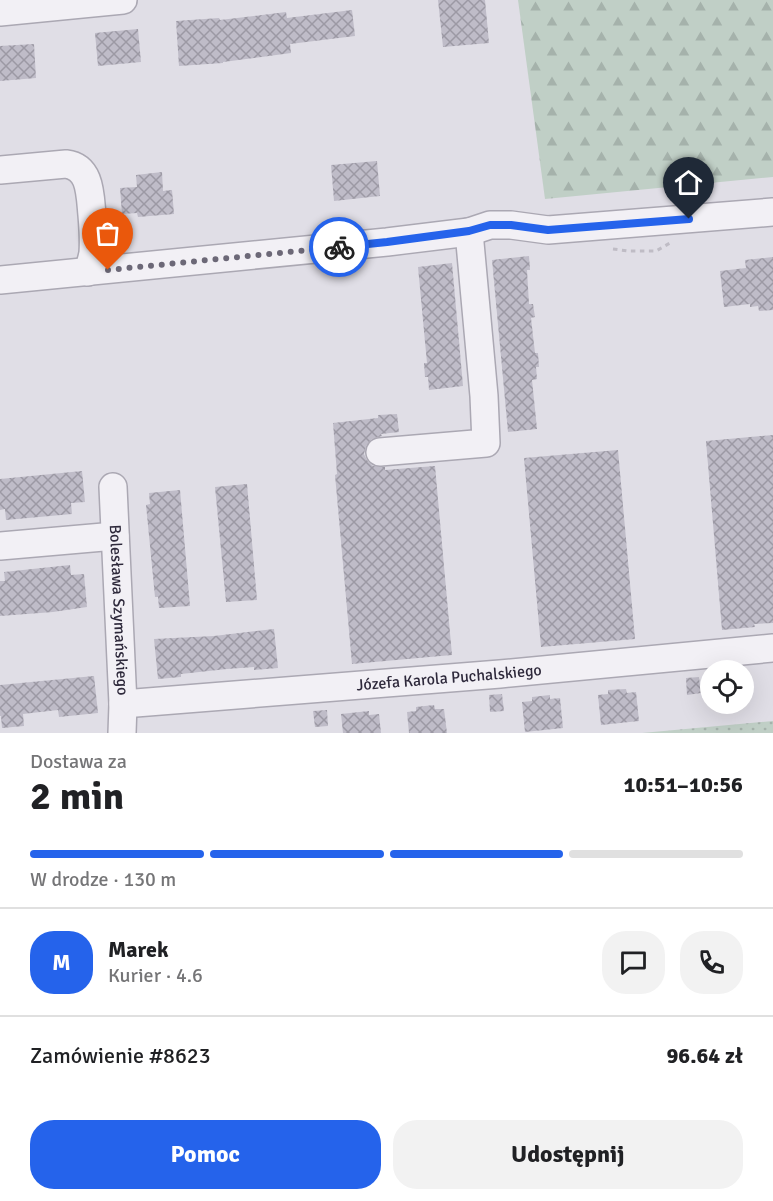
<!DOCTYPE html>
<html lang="pl">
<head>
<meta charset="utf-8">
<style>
	:root { --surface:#fff; --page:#f2f2f2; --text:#202124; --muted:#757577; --line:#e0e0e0; --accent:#2563eb }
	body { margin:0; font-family:Signika,sans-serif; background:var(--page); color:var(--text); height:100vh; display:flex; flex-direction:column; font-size:22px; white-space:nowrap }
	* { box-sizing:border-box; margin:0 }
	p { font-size:20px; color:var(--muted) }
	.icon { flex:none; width:33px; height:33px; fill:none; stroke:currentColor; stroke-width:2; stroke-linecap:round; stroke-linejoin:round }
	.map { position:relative; height:733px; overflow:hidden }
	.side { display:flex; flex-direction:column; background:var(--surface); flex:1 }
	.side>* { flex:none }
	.buttons { position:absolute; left:700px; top:660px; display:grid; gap:12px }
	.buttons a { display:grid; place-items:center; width:54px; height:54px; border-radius:50%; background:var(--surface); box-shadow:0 6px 24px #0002; font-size:30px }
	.pin { position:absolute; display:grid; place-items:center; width:51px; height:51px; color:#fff; margin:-62px -26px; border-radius:50% 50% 50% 0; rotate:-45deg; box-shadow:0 0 6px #0007 }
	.pin .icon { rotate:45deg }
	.courier { position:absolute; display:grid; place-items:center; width:60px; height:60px; margin:-30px; border:4px solid #2563eb; border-radius:50%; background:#fff; color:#222; box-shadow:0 2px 8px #0007 }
	.head em { font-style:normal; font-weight:800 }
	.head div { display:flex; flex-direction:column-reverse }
	.head { display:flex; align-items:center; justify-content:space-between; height:102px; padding:0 30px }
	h1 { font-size:39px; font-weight:800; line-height:45px }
	.bar { display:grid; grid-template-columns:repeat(4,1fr); gap:9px 6px; align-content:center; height:72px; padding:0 30px }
	.bar i { height:8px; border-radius:4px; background:var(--line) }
	.bar .on { background:var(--accent) }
	.bar p { grid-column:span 4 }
	.line { display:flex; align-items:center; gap:15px; padding:0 30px; border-top:2px solid var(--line) }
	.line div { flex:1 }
	.round { display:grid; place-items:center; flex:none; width:63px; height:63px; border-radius:24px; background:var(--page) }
	.button { display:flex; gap:12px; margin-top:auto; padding:12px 30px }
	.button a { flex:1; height:69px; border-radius:24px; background:var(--accent); color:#fff; font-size:24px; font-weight:800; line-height:69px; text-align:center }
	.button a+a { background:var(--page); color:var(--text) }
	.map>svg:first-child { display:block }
	.grass { fill:url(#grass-dots) }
	.forest { fill:url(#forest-firs) }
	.building { fill:url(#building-cross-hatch) }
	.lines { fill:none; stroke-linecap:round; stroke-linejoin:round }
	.minor-casing { stroke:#aba8b3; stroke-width:30 }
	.path { stroke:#bfbcc5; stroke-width:3; stroke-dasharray:4.5 4.5; stroke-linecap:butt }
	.minor { stroke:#f2f0f5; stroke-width:27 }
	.done { stroke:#6c6877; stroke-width:6; stroke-dasharray:0 10.8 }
	.route { stroke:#2563eb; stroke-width:8 }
	.labels { text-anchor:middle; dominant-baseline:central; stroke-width:5; stroke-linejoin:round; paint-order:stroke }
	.street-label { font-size:16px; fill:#2e293b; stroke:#efedf4 }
</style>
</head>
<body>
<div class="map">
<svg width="773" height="733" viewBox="0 0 773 733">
	<defs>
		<pattern id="grass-dots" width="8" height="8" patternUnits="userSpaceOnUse" patternTransform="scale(1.5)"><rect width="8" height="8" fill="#c0cfc6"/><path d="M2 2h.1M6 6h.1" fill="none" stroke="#a5b2ab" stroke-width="1.8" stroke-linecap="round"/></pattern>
		<pattern id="forest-firs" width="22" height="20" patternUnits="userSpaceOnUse" patternTransform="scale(1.5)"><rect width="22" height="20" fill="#c0cfc6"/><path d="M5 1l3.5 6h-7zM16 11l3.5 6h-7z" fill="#a5b2ab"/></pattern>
		<pattern id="building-cross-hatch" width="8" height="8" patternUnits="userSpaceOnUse" patternTransform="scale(1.5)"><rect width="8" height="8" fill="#bfbcc8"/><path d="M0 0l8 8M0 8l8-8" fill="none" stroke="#9c99a4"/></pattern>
	</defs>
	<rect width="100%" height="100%" fill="#e0dee6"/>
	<path class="grass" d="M773,721V733H642Z"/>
	<path class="forest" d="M518,0H773V177L545,199Z"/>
	<path class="building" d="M438,0H485L489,43L443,47Z
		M352,10L355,36L290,44L291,53L223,62V63L179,66L176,21L219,18L220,20L286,12L287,18Z
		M138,29L141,62L98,66L95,33Z
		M34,44L36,78L0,81V46Z
		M377,161L380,196L334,201L331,165Z
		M162,172L163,191L172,190L174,214L138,217L137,213L122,214L120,188L137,187L136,175Z
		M529,256L530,270H527L529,304H533L535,317L531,318L535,353H538L539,367H536L537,379L532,380L537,429L508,432L492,260Z
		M773,257V310L759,311L758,306L750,307V304L724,307L720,271L746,268L745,260Z
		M452,263L463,386L429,390L428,377H425L424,363H427L418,267Z
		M397,414L399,432L381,434L382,436L372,439L366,446L364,454L367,460L373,466L385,467V470L435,466L452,655L352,664L335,475L337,474L333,423L378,418V415Z
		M773,435V623L754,624L755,627L722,630L706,441Z
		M618,450L635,639L541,647L524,458Z
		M82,471L85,502L71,503L72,514L6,520L5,509L0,510V479Z
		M247,484L257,600L226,602L215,487Z
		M180,490L190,606L159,608L158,597H155L146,505L150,504L149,493Z
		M70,565L71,575L84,574L87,607L53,612L0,616V581H5L4,572Z
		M274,629L278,668L254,670V667L227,669L181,674V677L158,679L154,639L214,636Z
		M94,676L98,713L59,717L58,710L23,714L24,726L2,728L1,716H0V685Z
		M699,677L701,693L687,695L686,678Z
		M626,689L627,693L636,692L639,721L601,725L598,695L608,694V690Z
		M502,694L504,711L490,712L489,695Z
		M550,695V699L560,698L563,728L525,732L522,702L532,701V697Z
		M434,705L435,709H444L447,733H409L407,712L416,711V707Z
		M327,710L328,726L315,727L313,711Z
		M369,711V715L379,714L381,733H343L341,714Z"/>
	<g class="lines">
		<g class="minor-casing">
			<g id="minor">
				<path d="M0,12L123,0"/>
				<path d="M0,170L66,164C91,167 90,195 92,215C93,227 94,240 93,253C92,259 90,265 88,272"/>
				<path d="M0,280L387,242L469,232L490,225H511L548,230L773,212"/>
				<path d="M380,452L486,443L484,396L469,232"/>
				<path id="s1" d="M113,487L123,704L122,733"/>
				<path d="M0,546L115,536"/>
				<path id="s2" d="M123,704L500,674L773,648"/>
			</g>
		</g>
		<path class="path" d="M613,249L628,251H656L670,243"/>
		<use href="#minor" class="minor"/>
	</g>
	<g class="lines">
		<path class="done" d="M108,270L339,247"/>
		<path class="route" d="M339,247L387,242L469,231L490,225H511L548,230L689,219"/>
	</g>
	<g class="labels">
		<g class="street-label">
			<text stroke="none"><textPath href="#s1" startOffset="123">Bolesława Szymańskiego</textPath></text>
			<text stroke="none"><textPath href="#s2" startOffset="327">Józefa Karola Puchalskiego</textPath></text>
		</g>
	</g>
</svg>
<div class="buttons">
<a><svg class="icon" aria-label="locate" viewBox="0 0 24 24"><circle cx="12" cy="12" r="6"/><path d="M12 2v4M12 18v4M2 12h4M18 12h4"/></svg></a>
</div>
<div class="pin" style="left:108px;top:270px;background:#ea580c"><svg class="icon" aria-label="bag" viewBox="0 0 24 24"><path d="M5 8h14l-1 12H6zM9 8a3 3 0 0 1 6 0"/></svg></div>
<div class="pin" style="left:689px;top:219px;background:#1f2937"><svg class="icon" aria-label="home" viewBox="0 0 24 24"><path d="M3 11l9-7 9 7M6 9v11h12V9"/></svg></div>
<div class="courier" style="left:339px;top:247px"><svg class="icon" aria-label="bike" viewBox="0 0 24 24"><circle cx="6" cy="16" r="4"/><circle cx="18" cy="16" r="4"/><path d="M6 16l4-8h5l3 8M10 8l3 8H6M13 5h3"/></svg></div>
</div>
<section class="side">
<div class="head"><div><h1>2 min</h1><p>Dostawa za</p></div><em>10:51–10:56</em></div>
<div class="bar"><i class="on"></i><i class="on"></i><i class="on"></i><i></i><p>W drodze · 130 m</p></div>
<div class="line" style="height:108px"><b class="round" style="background:var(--accent);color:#fff">M</b><div><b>Marek</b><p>Kurier · 4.6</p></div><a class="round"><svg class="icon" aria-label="chat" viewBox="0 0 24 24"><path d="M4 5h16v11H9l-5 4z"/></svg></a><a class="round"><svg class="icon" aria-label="phone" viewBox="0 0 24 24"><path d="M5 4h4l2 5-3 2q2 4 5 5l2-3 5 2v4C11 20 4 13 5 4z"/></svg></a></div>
<div class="line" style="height:78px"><div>Zamówienie #8623</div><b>96.64 zł</b></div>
<div class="button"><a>Pomoc</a><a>Udostępnij</a></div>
</section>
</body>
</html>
